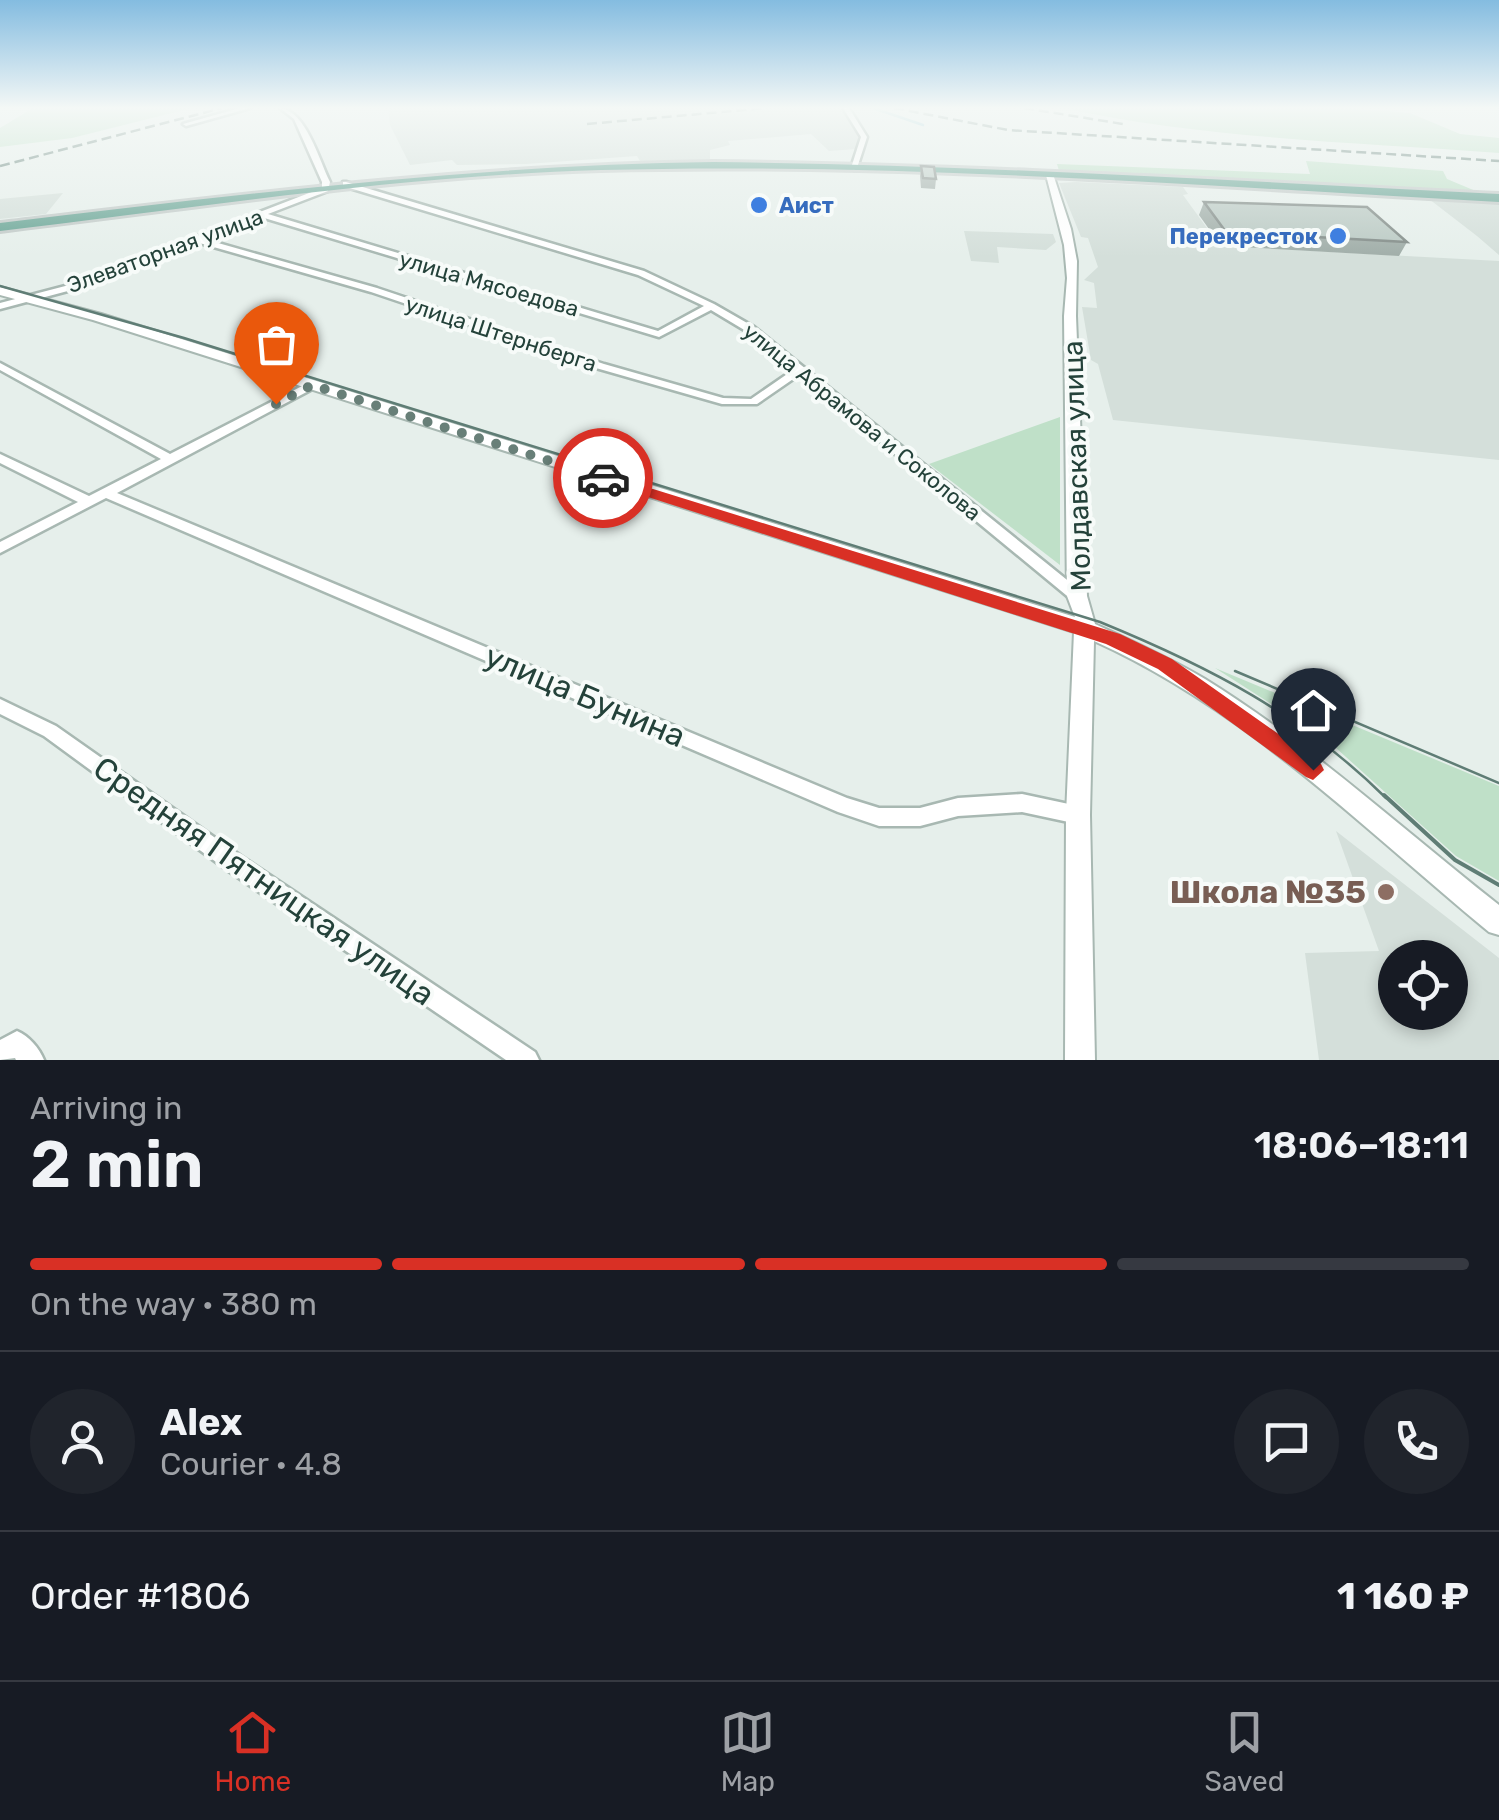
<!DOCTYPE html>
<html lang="en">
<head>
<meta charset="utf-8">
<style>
	:root { --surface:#171b24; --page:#20242c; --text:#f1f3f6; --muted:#9ea1a6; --line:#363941; --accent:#d93025 }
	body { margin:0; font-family:Rubik,sans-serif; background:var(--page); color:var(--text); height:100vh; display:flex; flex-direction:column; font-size:38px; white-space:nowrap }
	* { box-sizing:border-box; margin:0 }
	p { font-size:32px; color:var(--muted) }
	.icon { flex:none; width:55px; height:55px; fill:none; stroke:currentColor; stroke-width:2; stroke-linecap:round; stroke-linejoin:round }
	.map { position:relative; height:1060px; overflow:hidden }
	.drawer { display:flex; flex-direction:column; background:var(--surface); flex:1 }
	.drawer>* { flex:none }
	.fabs { position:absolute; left:1378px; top:940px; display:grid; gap:20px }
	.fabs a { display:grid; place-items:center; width:90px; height:90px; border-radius:50%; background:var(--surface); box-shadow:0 5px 15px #0003; font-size:50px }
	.pin { position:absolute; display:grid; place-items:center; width:85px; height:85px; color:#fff; margin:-102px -42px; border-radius:50% 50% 50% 0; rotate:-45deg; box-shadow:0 0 10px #0007 }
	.pin .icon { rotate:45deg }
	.courier { position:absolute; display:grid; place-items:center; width:100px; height:100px; margin:-50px; border:8px solid #d93025; border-radius:50%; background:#fff; color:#222; box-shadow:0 2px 12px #0007 }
	.head em { font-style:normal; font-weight:600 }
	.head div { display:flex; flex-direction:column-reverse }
	.head { display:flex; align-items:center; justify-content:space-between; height:170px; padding:0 30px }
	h1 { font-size:65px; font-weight:600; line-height:75px }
	.bar { display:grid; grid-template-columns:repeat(4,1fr); gap:15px 10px; align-content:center; height:120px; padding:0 30px }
	.bar i { height:12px; border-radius:8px; background:var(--line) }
	.bar .active { background:var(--accent) }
	.bar p { grid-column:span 4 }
	.line { display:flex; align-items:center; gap:25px; padding:0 30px; border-top:2px solid var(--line) }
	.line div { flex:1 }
	.round { display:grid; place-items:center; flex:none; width:105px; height:105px; border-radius:52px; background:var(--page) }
	.menu { display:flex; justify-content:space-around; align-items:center; height:140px; border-top:2px solid var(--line); background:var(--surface); font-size:28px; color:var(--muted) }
	.menu a { display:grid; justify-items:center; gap:5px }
	.menu .active { color:var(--accent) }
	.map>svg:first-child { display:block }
	.built { fill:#d4dfda; fill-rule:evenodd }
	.green { fill:#bfe0c8 }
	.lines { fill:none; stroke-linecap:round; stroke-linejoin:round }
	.stream { stroke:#8ec9d4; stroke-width:2.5 }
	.minor-casing { stroke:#a8b8b2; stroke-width:5 }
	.tertiary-casing { stroke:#a8b8b2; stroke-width:4 }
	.primary-casing { stroke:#c2cac8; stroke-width:6 }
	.minor { fill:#fff; fill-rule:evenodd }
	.tertiary { fill:#fff; fill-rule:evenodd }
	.primary { fill:#6aa596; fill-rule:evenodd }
	.tram-far1 { stroke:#5f7d75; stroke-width:2.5 }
	.tram { stroke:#5f7d75; stroke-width:4 }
	.rail { stroke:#5f7d75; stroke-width:2.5; stroke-dasharray:10 5; stroke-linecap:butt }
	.wall { fill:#a1aea9 }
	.building { fill:#bbcac4; stroke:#838d89; stroke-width:2.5 }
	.route { fill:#d93025 }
	.done { stroke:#687f78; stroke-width:10; stroke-dasharray:0 18 }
	.shop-dot { fill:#3f7fe0; stroke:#f7fbf9; stroke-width:4 }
	.education-dot { fill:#8d6e63; stroke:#f7fbf9; stroke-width:4 }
	.labels { text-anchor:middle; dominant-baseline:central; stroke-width:8; stroke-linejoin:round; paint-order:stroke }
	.far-shop-label { font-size:22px; font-weight:bold; fill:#366cbe; stroke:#f7fbf9; text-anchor:start }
	.far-street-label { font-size:22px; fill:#24423a; stroke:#f7fbf9 }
	.street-label { font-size:28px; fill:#24423a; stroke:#f7fbf9 }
	.near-street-label { font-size:32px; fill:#24423a; stroke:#f7fbf9 }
	.near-education-label { font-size:32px; font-weight:bold; fill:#785e54; stroke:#f7fbf9; text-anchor:end }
</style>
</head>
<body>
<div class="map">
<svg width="1499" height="1060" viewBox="0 0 1499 1060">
	<rect width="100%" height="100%" fill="#e6efeb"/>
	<path class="built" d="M388,108H842L853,121L859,140L856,149L829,151L811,134L728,141L730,145L710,150V160L640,161L637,156L526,164L457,165L452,160L410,165L390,125Z
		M1076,182L1183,187L1188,194L1183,195L1220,246L1499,261V460L1113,420L1098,364L1091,360L1082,307L1097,308L1094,283L1084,280L1098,267L1088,238L1081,237L1059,183Z
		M63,193L46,214L0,219V199Z
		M1429,199L1499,202V255L1477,236Z
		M964,231L1053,234L1056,242L1046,250L997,247L999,263L971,261Z
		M1336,831L1499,958V1060H1319L1305,953L1379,951ZM1395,958H1450V1012H1395Z"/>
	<path class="green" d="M33,108H192L72,138L0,147V128Z
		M1063,108H1344L1410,113L1460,134L1499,138V153C1356,142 1204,139 1063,108Z
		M1306,161L1443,171L1447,179L1478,192L1060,174L1057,164L1310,174Z
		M1060,417V565L929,464Z
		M1215,668L1499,786V881L1456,856L1326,739Z"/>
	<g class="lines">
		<path class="stream" d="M873,108L923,125"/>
		<g class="minor-casing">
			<path id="minor" d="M240,108H250L186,126L183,124Z
				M280,108C306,111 319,160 330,182L328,191L268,214L658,331L704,306L638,275L343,186V182H346L644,271L714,304L754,327L1082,592L1084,596L1082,600H1072L799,375L757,404H722L596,368L371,292L196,242L79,288L0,309V303L73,284L322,188V182L294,119ZM261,217L659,337L711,310L746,331L793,370L751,399L723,398L604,364L377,288L204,239Z
				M843,108H849L867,137L857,168L854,170L851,168L861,137Z
				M0,363L170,454L308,383H316V387L117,493L847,798L879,808H920L958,798L1022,794L1078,806L1085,809L1088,815L1085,821L1078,824L1022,812L958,816L920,826H879L838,812L106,498L0,553V542L78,502L0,463V454L89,496L161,459L0,370Z
				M0,699L56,726L241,856L535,1052L539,1060H506L227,870L44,736L0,714Z
				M17,1031C29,1036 39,1048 44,1060H16L15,1058L0,1060V1040Z"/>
		</g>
		<g class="tertiary-casing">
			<path id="tertiary" d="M1046,175L1054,177L1071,229L1077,261L1076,316L1087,596L1095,624C1132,641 1170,658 1205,679C1310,744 1402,829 1499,905V935L1489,932C1363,828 1245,709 1094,641L1090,815L1095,1060H1065L1066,815L1074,632L93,320L0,295V287L101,314L1075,617L1067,596L1064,316L1067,278L1064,245Z"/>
		</g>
		<g class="primary-casing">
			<path id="primary" d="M713,162C976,165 1237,181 1499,194V202C1200,186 900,162 601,170C400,176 200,207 0,231V223C238,195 473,165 713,162Z"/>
		</g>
		<use href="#minor" class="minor"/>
		<use href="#tertiary" class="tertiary"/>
		<use href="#primary" class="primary"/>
		<path class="tram-far1" d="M0,286L184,338L1100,622C1210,667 1301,714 1386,798
			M1235,671L1499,783"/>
		<path class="tram" d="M1384,795L1455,860L1499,885"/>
		<path class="rail" d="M894,108L1008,130L1499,161
			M1024,108L1123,124
			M587,124L766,108
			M0,166L222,108"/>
	</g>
	<path class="wall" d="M921,166L936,179L935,189L921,188L920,176Z
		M1204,202L1407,242L1399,256L1221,246L1199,215Z"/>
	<path class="building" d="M921,166L934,167L936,179L923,178Z
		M1204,202L1367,207L1407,242L1226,232Z"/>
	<linearGradient id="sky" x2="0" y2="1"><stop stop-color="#84bce0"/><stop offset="0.42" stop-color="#f4f8f6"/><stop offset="1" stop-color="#f4f8f6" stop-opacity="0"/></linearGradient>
	<rect width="1499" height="257" fill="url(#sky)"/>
	<path class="route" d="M598,475H608L1120,634L1172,659L1321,764L1324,770L1313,780L1306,777L1158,669L1106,644L598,481Z"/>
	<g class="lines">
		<path class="done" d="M276,404L312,385L603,478"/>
	</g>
	<g class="shop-dot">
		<circle cx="759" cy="205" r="10"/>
		<circle cx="1338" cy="236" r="10"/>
	</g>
	<circle class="education-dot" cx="1386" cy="892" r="10"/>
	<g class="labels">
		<g class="far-shop-label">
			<text x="779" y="205">Аист</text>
			<text x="1318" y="236" text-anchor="end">Перекресток</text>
		</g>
		<g class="far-street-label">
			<text transform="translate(165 251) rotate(-20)">Элеваторная улица</text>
			<text transform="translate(489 284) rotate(16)">улица Мясоедова</text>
			<text transform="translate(501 334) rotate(18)">улица Штернберга</text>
			<text transform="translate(862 422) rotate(39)">улица Абрамова и Соколова</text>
		</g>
		<g class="street-label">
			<text transform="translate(1077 466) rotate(-92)">Молдавская улица</text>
		</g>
		<g class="near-street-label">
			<text transform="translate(585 696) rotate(23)">улица Бунина</text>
			<text transform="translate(264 881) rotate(35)">Средняя Пятницкая улица</text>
		</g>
		<g class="near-education-label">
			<text x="1366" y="892">Школа №35</text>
		</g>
	</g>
</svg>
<div class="fabs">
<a><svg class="icon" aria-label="locate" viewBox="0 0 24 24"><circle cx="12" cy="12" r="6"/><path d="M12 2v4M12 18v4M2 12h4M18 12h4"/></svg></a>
</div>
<div class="pin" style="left:276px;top:404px;background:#ea580c"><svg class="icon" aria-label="bag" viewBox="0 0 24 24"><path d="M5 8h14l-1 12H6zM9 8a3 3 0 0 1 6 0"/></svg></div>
<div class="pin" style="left:1313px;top:770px;background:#1f2937"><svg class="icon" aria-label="home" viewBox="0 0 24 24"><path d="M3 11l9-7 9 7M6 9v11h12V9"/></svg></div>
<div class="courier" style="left:603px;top:478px"><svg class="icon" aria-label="car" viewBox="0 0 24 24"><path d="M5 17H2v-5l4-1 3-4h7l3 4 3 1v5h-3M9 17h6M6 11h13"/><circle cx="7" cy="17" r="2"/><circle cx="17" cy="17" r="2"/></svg></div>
</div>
<section class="drawer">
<div class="head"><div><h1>2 min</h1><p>Arriving in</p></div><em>18:06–18:11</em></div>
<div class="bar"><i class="active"></i><i class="active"></i><i class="active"></i><i></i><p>On the way · 380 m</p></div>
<div class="line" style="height:180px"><a class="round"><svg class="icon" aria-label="person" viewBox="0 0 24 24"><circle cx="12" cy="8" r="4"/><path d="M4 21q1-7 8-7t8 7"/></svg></a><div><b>Alex</b><p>Courier · 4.8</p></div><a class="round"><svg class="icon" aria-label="chat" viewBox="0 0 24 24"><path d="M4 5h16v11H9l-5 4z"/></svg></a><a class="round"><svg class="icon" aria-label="phone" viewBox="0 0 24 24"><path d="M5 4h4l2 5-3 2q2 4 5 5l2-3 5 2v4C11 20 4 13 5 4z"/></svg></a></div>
<div class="line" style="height:130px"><div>Order #1806</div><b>1 160 ₽</b></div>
</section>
<nav class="menu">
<a class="active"><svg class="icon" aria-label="home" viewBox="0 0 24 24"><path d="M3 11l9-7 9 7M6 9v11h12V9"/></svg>Home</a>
<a><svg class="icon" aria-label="map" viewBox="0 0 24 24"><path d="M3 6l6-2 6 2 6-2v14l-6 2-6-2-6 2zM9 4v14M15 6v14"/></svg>Map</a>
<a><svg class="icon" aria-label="saved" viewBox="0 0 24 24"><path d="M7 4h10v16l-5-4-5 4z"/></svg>Saved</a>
</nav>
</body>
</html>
